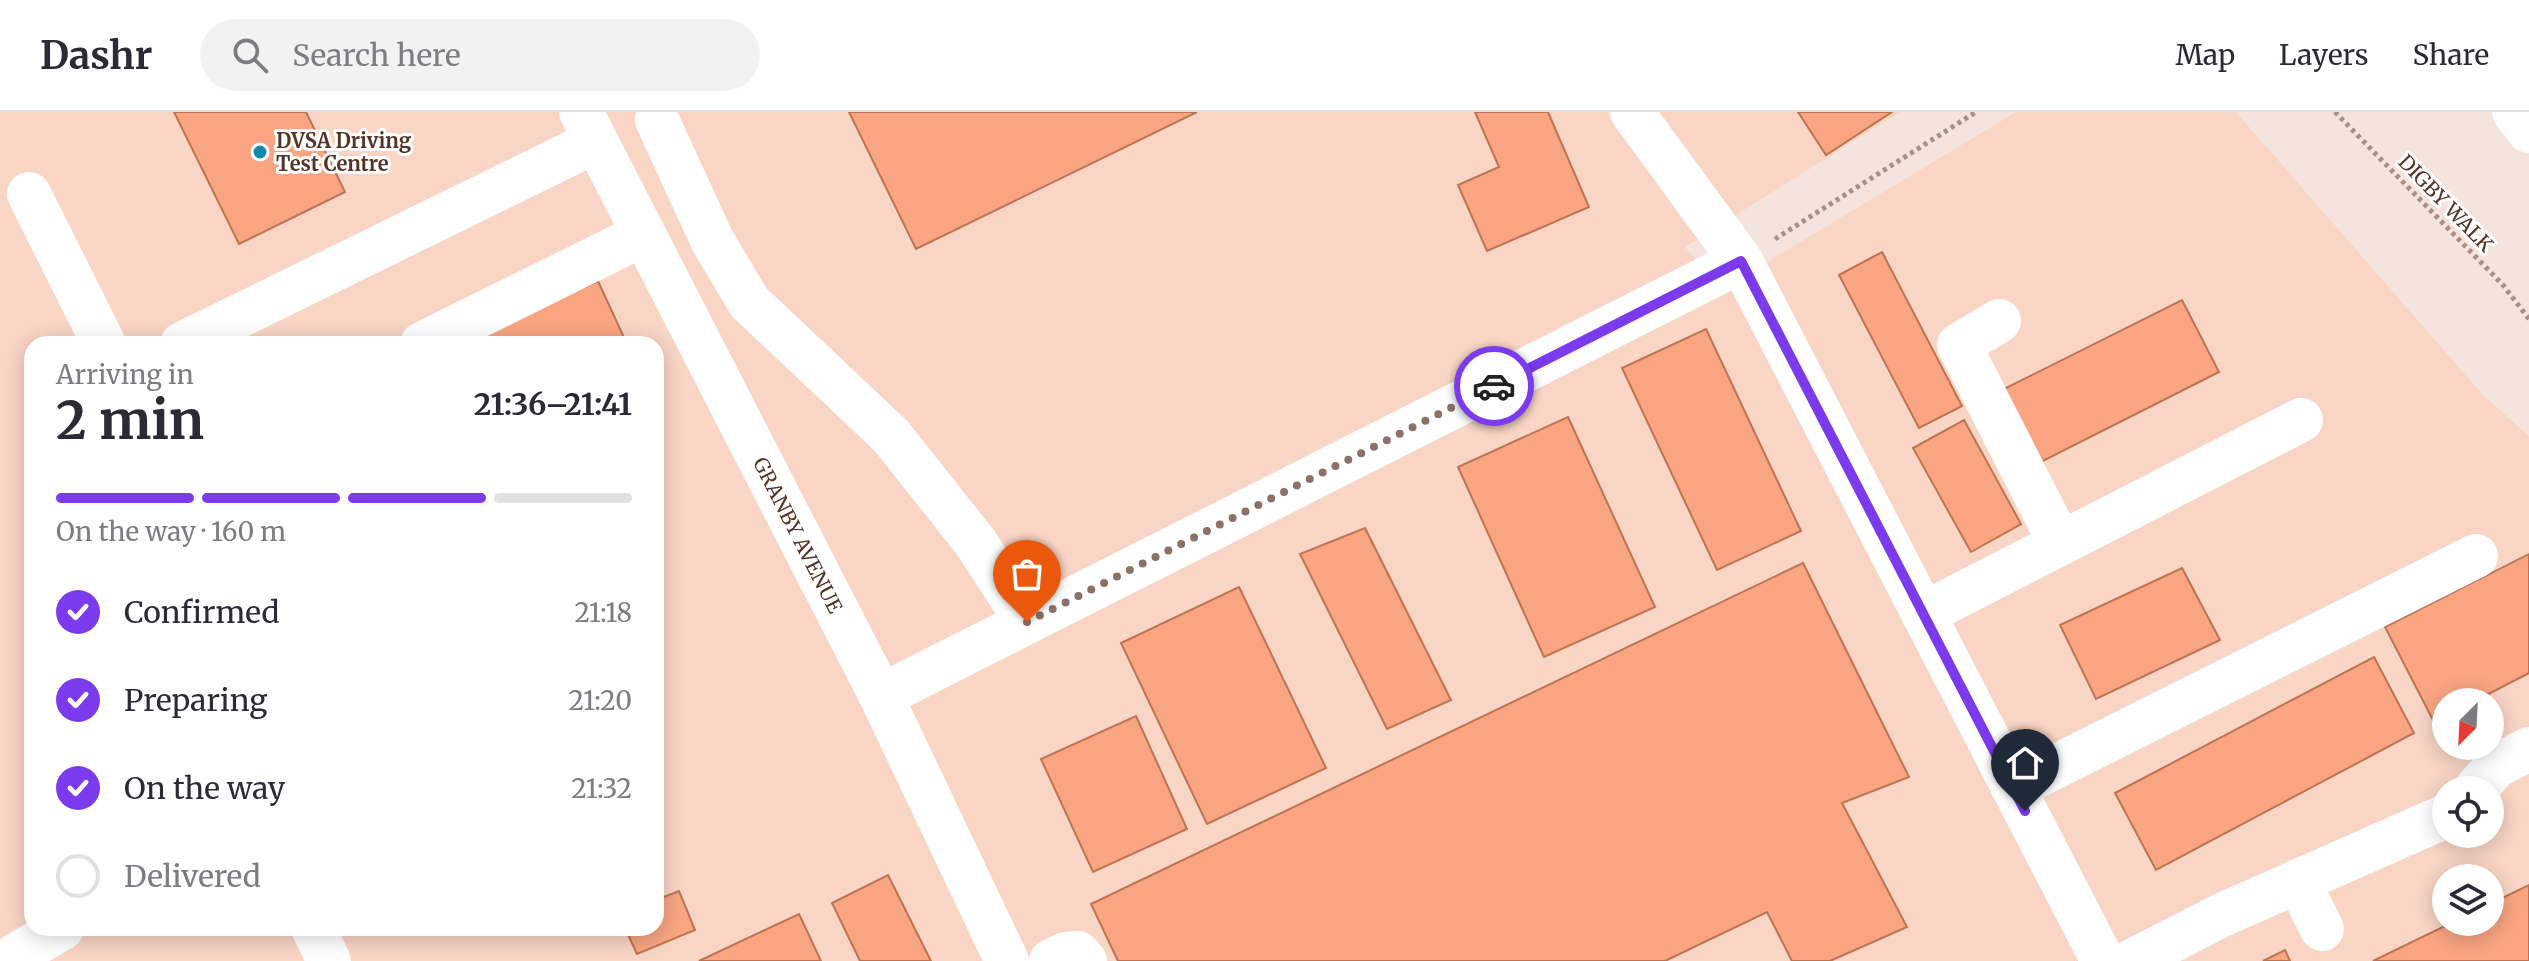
<!DOCTYPE html>
<html lang="en">
<head>
<meta charset="utf-8">
<style>
	:root { --surface:#fff; --page:#f2f2f3; --text:#2b2b33; --muted:#7c7c81; --line:#e1e1e2; --accent:#7c3aed }
	body { margin:0; font-family:Merriweather,serif; background:var(--page); color:var(--text); height:100vh; display:flex; flex-direction:column; font-size:30px; white-space:nowrap }
	* { box-sizing:border-box; margin:0 }
	p { font-size:26px; color:var(--muted) }
	.icon { flex:none; width:44px; height:44px; fill:none; stroke:currentColor; stroke-width:2; stroke-linecap:round; stroke-linejoin:round }
	.map { position:relative; flex:1; overflow:hidden }
	.panel { position:absolute; left:24px; top:224px; width:640px; height:600px; display:flex; flex-direction:column; background:var(--surface); border-radius:24px; box-shadow:0 4px 20px #0003 }
	.panel>* { flex:none }
	.needle { width:52px; rotate:204deg }
	.buttons { position:absolute; left:2432px; top:576px; display:grid; gap:16px }
	.buttons a { display:grid; place-items:center; width:72px; height:72px; border-radius:50%; background:var(--surface); box-shadow:0 4px 20px #0003; font-size:40px }
	.pin { position:absolute; display:grid; place-items:center; width:68px; height:68px; color:#fff; margin:-82px -34px; border-radius:50% 50% 50% 0; rotate:-45deg; box-shadow:0 0 8px #0007 }
	.pin .icon { rotate:45deg }
	.courier { position:absolute; display:grid; place-items:center; width:80px; height:80px; margin:-40px; border:6px solid #7c3aed; border-radius:50%; background:#fff; color:#222; box-shadow:0 2px 10px #0007 }
	.headline em { font-style:normal; font-weight:700 }
	.headline div { display:flex; flex-direction:column-reverse }
	.headline { display:flex; align-items:center; justify-content:space-between; height:136px; padding:0 32px }
	h1 { font-size:52px; font-weight:700; line-height:60px }
	.bar { display:grid; grid-template-columns:repeat(4,1fr); gap:12px 8px; align-content:center; height:96px; padding:0 32px }
	.bar i { height:10px; border-radius:6px; background:var(--line) }
	.bar .active { background:var(--accent) }
	.bar p { grid-column:span 4 }
	ol { padding:0 32px; list-style:none }
	li { display:flex; align-items:center; gap:24px; height:88px }
	li p { margin-inline-start:auto }
	li .icon { padding:8px; border-radius:50%; background:var(--accent); color:#fff; stroke-width:4 }
	li:last-child { color:var(--muted) }
	li i { width:44px; height:44px; border:4px solid var(--line); border-radius:50% }
	header { display:flex; align-items:center; gap:48px; box-sizing:border-box; height:112px; padding:0 40px; background:var(--surface); border-bottom:2px solid var(--line) }
	header strong { font-size:38px }
	nav { display:flex; gap:44px; margin-inline-start:auto; font-size:28px }
	.search { width:560px; height:72px; background:var(--page); display:flex; align-items:center; gap:20px; box-sizing:border-box; padding:0 28px; border-radius:44px; color:var(--muted); font-size:30px }
	.map>svg:first-child { display:block }
	.built { fill:#f9d5c5; fill-rule:evenodd }
	.building { fill:#f9a581; stroke:#be7453; stroke-width:2 }
	.lines { fill:none; stroke-linecap:round; stroke-linejoin:round }
	.path { stroke:#a89086; stroke-width:5; stroke-dasharray:4 4; stroke-linecap:butt }
	.minor { stroke:#fff; stroke-width:44 }
	.done { stroke:#8c7266; stroke-width:8; stroke-dasharray:0 14.4 }
	.route { stroke:#7c3aed; stroke-width:10 }
	.poi-dot { fill:#118bad; stroke:#fff; stroke-width:3 }
	.labels { text-anchor:middle; dominant-baseline:central; stroke-width:6; stroke-linejoin:round; paint-order:stroke }
	.poi-label { font-size:20px; font-weight:bold; fill:#543426; stroke:#fff; text-anchor:start }
	.street-label { font-size:20px; fill:#543426; stroke:#fff }
</style>
</head>
<body>
<header>
<strong>Dashr</strong>
<div class="search"><svg class="icon" aria-label="search" viewBox="0 0 24 24"><circle cx="10" cy="10" r="6"/><path d="M15 15l6 6"/></svg>Search here</div>
<nav><a>Map</a><a>Layers</a><a>Share</a></nav>
</header>
<div class="map">
<svg width="2529" height="849" viewBox="0 0 2529 849">
	<rect width="100%" height="100%" fill="#f5e4dd"/>
	<path class="built" d="M0,0H1900L1685,135L1721,178L2016,0H2236L2483,283L2529,324V849H0ZM32,232H656V816H32ZM2446,590H2490V634H2446ZM2446,678H2490V722H2446ZM2446,766H2490V810H2446Z"/>
	<path class="building" d="M174,0H306L345,80L239,132Z
		M849,0H1197L916,137Z
		M1475,0H1548L1589,95L1487,139L1458,73L1499,55Z
		M1798,0H1892L1826,43Z
		M1882,140L1962,294L1919,316L1839,163Z
		M598,169L627,232H460Z
		M2182,188L2219,260L2037,352L2000,279Z
		M1706,217L1801,419L1717,458L1622,256Z
		M1568,305L1655,495L1544,545L1458,355Z
		M1964,308L2021,412L1971,440L1913,336Z
		M1365,416L1451,588L1387,617L1300,442Z
		M2529,442V561L2473,590H2446V603L2434,610L2385,515Z
		M1803,451L1909,665L1842,691L1907,815L1830,849H1792L1767,800L1665,849H1118L1091,792Z
		M2182,456L2220,528L2096,587L2060,513Z
		M1239,475L1326,656L1207,712L1121,531Z
		M2374,545L2414,621L2156,758L2115,681Z
		M1136,604L1187,717L1093,760L1041,647Z
		M888,763L931,849H860L832,791Z
		M2529,773V849H2373L2453,810H2490V792Z
		M679,779L695,818L637,842L625,816H656V788Z
		M799,802L821,849H699Z
		M2285,838L2290,849H2263Z"/>
	<g class="lines">
		<path class="path" d="M2335,0L2503,173L2529,207
			M1775,127L1976,0"/>
		<path class="minor" d="M581,0L881,584L1007,849
			M1632,0L1741,149L2103,849
			M2514,0L2529,19
			M657,8L712,128L749,190L891,324L976,431L1027,510
			M29,82L104,232
			M1999,209L1959,233L2060,431
			M182,232L596,29
			M422,232L644,122
			M1923,502L2301,308
			M881,584L1741,149
			M2013,676L2476,444
			M2475,678L2496,654L2529,637
			M2298,769L2322,817
			M313,816L329,849
			M6,849L62,816
			M1051,849L1066,842L1078,841L1085,849
			M2132,849L2224,802L2446,704"/>
	</g>
	<g class="lines">
		<path class="done" d="M1027,510L1494,274"/>
		<path class="route" d="M1494,274L1741,149L2025,699"/>
	</g>
	<circle class="poi-dot" cx="260" cy="40" r="8"/>
	<g class="labels">
		<g class="poi-label">
			<text x="276" y="28">DVSA Driving<tspan x="276" dy="23">Test Centre</tspan></text>
		</g>
		<g class="street-label">
			<text transform="translate(2446 91) rotate(46)">DIGBY WALK</text>
			<text transform="translate(798 423) rotate(63)">GRANBY AVENUE</text>
		</g>
	</g>
</svg>
<div class="buttons">
<a><svg class="needle" viewBox="-14 -14 28 28"><path d="M0-13l5 13h-10z" fill="#e53935"/><path d="M0 13l5-13h-10z" fill="#7c7c81"/></svg></a>
<a><svg class="icon" aria-label="locate" viewBox="0 0 24 24"><circle cx="12" cy="12" r="6"/><path d="M12 2v4M12 18v4M2 12h4M18 12h4"/></svg></a>
<a><svg class="icon" aria-label="layers" viewBox="0 0 24 24"><path d="M12 4l9 5-9 5-9-5zM3 14l9 5 9-5"/></svg></a>
</div>
<div class="pin" style="left:1027px;top:510px;background:#ea580c"><svg class="icon" aria-label="bag" viewBox="0 0 24 24"><path d="M5 8h14l-1 12H6zM9 8a3 3 0 0 1 6 0"/></svg></div>
<div class="pin" style="left:2025px;top:699px;background:#1f2937"><svg class="icon" aria-label="home" viewBox="0 0 24 24"><path d="M3 11l9-7 9 7M6 9v11h12V9"/></svg></div>
<div class="courier" style="left:1494px;top:274px"><svg class="icon" aria-label="car" viewBox="0 0 24 24"><path d="M5 17H2v-5l4-1 3-4h7l3 4 3 1v5h-3M9 17h6M6 11h13"/><circle cx="7" cy="17" r="2"/><circle cx="17" cy="17" r="2"/></svg></div>
<section class="panel">
<div class="headline"><div><h1>2 min</h1><p>Arriving in</p></div><em>21:36–21:41</em></div>
<div class="bar"><i class="active"></i><i class="active"></i><i class="active"></i><i></i><p>On the way · 160 m</p></div>
<ol>
<li><svg class="icon" aria-label="check" viewBox="0 0 24 24"><path d="M5 12l5 5 9-10"/></svg>Confirmed<p>21:18</p></li>
<li><svg class="icon" aria-label="check" viewBox="0 0 24 24"><path d="M5 12l5 5 9-10"/></svg>Preparing<p>21:20</p></li>
<li><svg class="icon" aria-label="check" viewBox="0 0 24 24"><path d="M5 12l5 5 9-10"/></svg>On the way<p>21:32</p></li>
<li><i></i>Delivered</li>
</ol>
</section>
</div>
</body>
</html>
